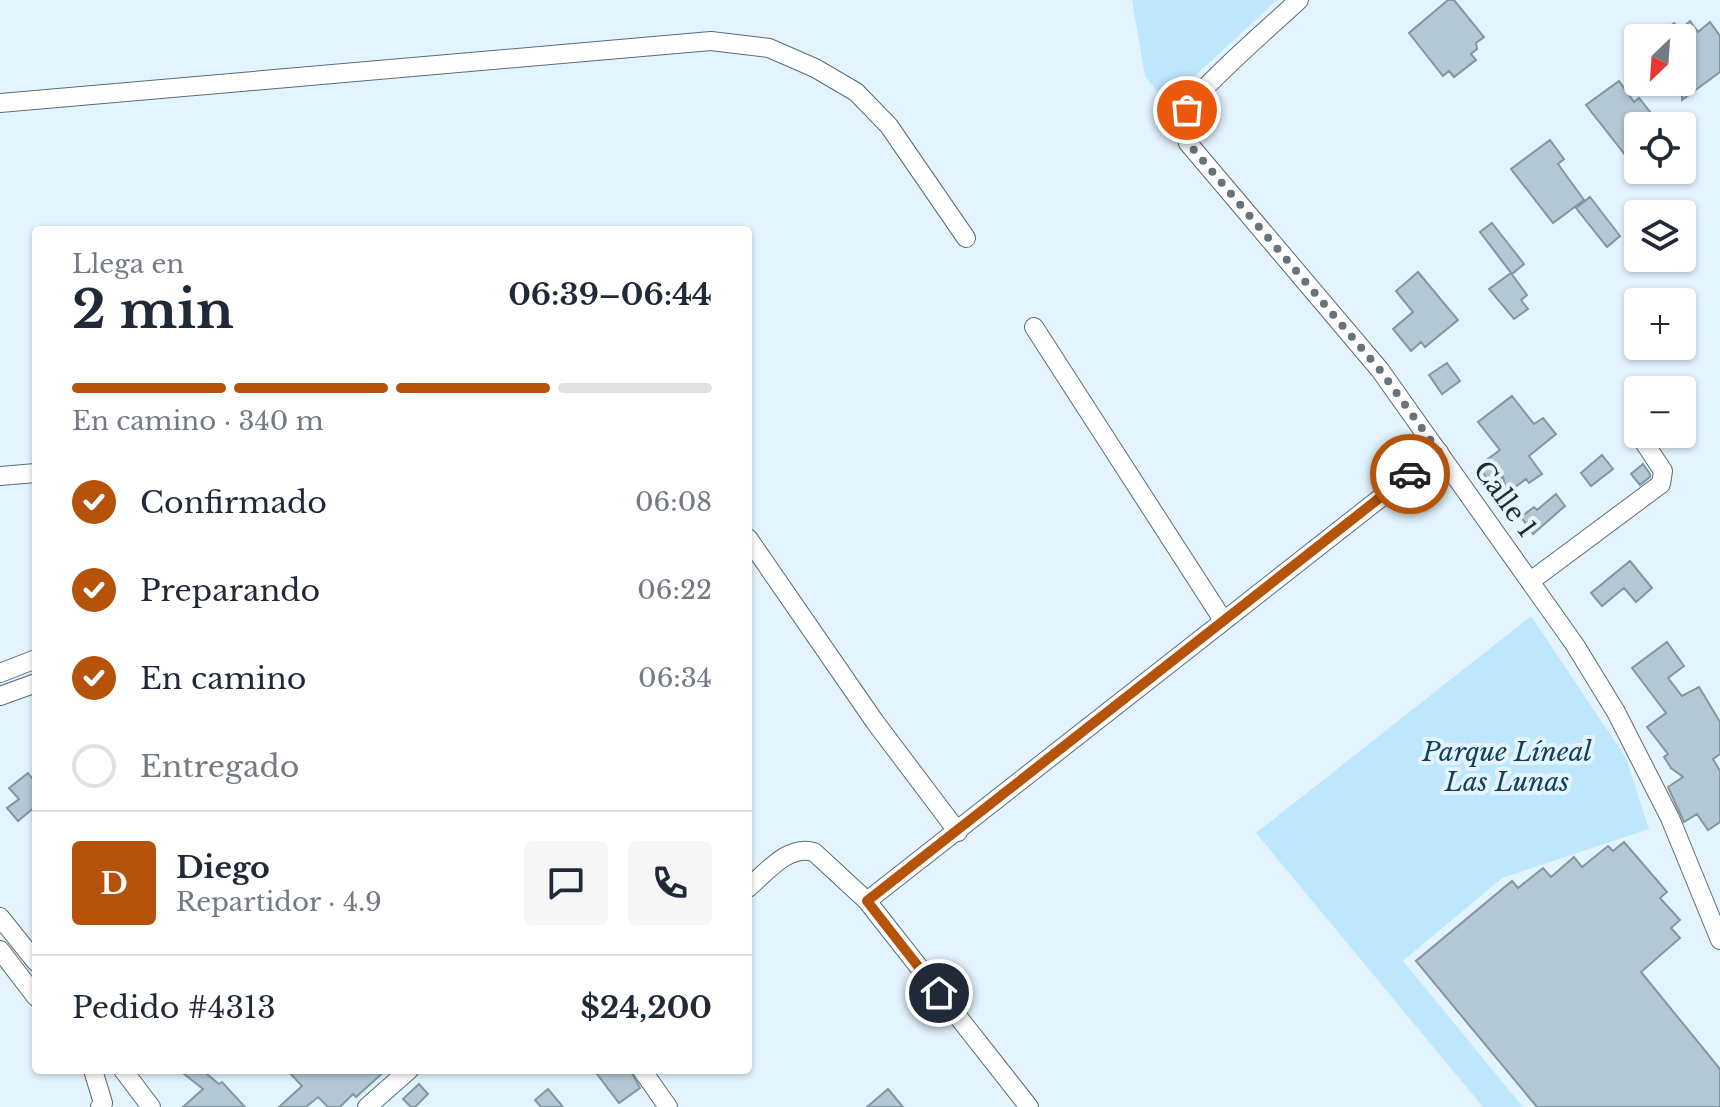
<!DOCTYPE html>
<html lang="es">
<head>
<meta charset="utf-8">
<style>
	:root { --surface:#fff; --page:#f6f6f7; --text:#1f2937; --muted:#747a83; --line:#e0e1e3; --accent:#b45309 }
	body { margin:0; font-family:"Libre Baskerville",serif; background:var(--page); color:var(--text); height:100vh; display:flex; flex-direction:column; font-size:30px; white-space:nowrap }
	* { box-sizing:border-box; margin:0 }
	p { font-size:26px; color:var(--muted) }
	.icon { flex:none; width:44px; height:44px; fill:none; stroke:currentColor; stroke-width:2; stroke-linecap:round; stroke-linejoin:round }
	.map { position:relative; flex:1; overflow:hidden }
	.panel { position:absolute; left:32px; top:226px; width:720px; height:848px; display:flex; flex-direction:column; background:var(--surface); border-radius:8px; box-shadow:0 2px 6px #0004 }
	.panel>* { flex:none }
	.needle { width:52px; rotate:205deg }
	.tools { position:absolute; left:1624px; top:24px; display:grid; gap:16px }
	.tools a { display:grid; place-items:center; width:72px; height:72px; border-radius:8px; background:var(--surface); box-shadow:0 2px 6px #0004; font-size:40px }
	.pin { position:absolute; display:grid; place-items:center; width:68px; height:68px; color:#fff; margin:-34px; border:4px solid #fff; border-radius:50%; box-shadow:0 2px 8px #0007 }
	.courier { position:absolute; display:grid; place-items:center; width:80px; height:80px; margin:-40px; border:6px solid #b45309; border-radius:50%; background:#fff; color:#222; box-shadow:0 2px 10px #0007 }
	.head em { font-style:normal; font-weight:700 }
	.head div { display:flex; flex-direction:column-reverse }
	.head { display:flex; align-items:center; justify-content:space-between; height:136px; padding:0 40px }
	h1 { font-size:52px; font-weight:700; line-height:60px }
	.bar { display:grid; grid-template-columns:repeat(4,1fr); gap:12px 8px; align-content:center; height:96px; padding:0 40px }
	.bar i { height:10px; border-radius:6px; background:var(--line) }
	.bar .active { background:var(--accent) }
	.bar p { grid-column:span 4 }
	.line { display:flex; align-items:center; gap:20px; padding:0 40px; border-top:2px solid var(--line) }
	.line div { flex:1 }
	.round { display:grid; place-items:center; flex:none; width:84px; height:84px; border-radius:8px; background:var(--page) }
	ol { padding:0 40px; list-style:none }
	li { display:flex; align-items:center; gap:24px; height:88px }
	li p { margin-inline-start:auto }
	li .icon { padding:8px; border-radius:50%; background:var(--accent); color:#fff; stroke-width:4 }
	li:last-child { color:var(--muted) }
	li i { width:44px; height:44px; border:4px solid var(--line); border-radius:50% }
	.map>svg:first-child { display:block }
	.green { fill:#bee7fe }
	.building { fill:#b3c8d4; stroke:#8397a2; stroke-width:2 }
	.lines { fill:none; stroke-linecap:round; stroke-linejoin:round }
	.street-casing { stroke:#5a6d77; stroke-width:20 }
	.street { stroke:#fff; stroke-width:18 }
	.done { stroke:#677279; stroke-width:8; stroke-dasharray:0 14.4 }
	.route { stroke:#b45309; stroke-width:10 }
	.labels { text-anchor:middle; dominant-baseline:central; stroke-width:8; stroke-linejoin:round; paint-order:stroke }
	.street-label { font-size:26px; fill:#242c31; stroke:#e3f4fe }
	.park-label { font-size:26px; font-style:italic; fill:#124157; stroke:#e3f4fe }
</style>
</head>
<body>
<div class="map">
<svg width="1720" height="1107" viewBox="0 0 1720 1107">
	<rect width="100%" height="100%" fill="#e3f4fe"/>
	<path class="green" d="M1132,0H1277L1166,103L1145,76Z
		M1531,616L1626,758L1649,829L1502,878L1403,961L1523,1107H1483L1256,833Z"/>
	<path class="building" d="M1448,0H1454L1484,37L1476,43L1477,49L1471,54L1476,60L1454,77L1449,71L1443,76L1409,33Z
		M1690,21L1698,32L1710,22L1720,36V72L1682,100V90L1676,82H1682V38H1656L1674,23L1680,30Z
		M1619,81L1634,102L1639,98L1655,118L1645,126H1638V155L1630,161L1586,105Z
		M1550,140L1564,159L1558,164L1584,200L1553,223L1511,169Z
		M1590,197L1620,236L1607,247L1576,208Z
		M1492,223L1524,264L1512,274L1480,232Z
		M1418,272L1458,320L1425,347L1421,342L1411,351L1393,329L1413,312L1396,291Z
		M1511,273L1527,295L1521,300L1528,309L1514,319L1489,289Z
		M1447,363L1460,381L1442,394L1429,375Z
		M1512,396L1534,424L1543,418L1556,434L1529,456L1542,474L1529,483L1526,479L1507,493L1503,477L1492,485L1478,466L1500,450L1478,422Z
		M1602,455L1613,469L1591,486L1581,473Z
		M1643,464L1650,474V477L1640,485L1631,474Z
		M1556,494L1565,506L1533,534L1521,517L1534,507L1537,510Z
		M1630,561L1652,588L1636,602L1624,588L1602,606L1591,593Z
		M1667,642L1684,666L1668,678L1682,696L1699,687L1720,722V754L1713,759L1720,771V822L1708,830L1697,814L1684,822L1668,787L1683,777L1671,768L1664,757L1668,754L1647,727L1666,713L1632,668Z
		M28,773L36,783V806L18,821L7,808L19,799L9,788Z
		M1624,842L1667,892L1660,898L1680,920L1671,928L1680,938L1641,972L1720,1069V1107H1537L1416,961L1512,881L1518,888L1543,868L1551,877L1574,857L1582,867L1608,846L1613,851Z
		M179,1070H202L219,1084L222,1082L245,1107H183L203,1089Z
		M287,1070H386L356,1097L353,1094L340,1107H328L318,1097L306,1107H279L302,1086Z
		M594,1070H630L640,1088L619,1103Z
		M419,1084L428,1094L415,1107H411L403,1099Z
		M548,1089L563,1107H541L535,1100Z
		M888,1089L903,1107H867Z"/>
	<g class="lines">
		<g class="street-casing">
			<path id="street" d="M1299,0C1278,20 1194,92 1186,112C1182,123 1184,133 1188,143L1380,370L1575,645L1616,712L1670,818L1720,940
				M0,103L711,41L769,48L815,68L856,92L889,126L966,238
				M1034,327L1223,620
				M0,476L36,473
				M748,538L875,722L958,832
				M1532,580L1661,484L1663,471L1636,430
				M0,673L36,659
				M0,696L36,683
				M748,888C766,873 788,844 814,852L867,901L1029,1107
				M867,901L1439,452
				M0,917L36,962
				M0,950L36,997
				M93,1070L103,1103L100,1107
				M123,1070L151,1107
				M642,1070L668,1107
				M367,1107L409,1070"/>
		</g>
		<use href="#street" class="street"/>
	</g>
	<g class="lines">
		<path class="done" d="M1187,110L1183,130L1188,143L1380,370L1439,452L1410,474"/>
		<path class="route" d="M939,993L867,901L1410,474"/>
	</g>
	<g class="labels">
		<g class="street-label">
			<text transform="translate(1505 499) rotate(54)">Calle 1</text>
		</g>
		<g class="park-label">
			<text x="1507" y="752">Parque Líneal<tspan x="1507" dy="30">Las Lunas</tspan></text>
		</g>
	</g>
</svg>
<div class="tools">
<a><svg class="needle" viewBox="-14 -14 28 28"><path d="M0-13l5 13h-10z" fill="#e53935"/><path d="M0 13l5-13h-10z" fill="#747a83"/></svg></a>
<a><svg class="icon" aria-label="locate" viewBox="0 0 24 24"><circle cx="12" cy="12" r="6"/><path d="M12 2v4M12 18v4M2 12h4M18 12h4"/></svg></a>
<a><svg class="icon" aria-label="layers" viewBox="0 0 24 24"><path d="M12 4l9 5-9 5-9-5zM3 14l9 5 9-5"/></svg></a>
<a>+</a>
<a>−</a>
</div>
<div class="pin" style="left:1187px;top:110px;background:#ea580c"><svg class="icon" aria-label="bag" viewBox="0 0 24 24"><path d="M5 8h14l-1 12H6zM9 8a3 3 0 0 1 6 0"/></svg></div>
<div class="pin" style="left:939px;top:993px;background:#1f2937"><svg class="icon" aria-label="home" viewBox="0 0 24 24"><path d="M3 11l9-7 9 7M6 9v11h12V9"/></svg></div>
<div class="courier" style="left:1410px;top:474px"><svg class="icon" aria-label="car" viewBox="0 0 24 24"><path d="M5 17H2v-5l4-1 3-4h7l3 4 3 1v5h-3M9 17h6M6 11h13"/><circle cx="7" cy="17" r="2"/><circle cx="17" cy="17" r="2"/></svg></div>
<section class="panel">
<div class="head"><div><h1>2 min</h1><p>Llega en</p></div><em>06:39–06:44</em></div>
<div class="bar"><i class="active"></i><i class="active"></i><i class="active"></i><i></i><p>En camino · 340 m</p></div>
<ol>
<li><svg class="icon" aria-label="check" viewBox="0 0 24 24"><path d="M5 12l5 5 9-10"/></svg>Confirmado<p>06:08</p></li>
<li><svg class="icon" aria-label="check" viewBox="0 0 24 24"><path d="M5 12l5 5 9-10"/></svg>Preparando<p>06:22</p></li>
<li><svg class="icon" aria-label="check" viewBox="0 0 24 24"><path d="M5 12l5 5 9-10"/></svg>En camino<p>06:34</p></li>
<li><i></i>Entregado</li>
</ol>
<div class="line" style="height:144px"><b class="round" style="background:var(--accent);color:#fff">D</b><div><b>Diego</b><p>Repartidor · 4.9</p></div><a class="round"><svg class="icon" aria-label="chat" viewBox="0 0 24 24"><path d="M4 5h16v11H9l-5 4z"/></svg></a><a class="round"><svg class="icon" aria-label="phone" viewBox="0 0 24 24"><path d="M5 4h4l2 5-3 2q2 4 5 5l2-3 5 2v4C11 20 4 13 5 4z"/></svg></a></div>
<div class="line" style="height:104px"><div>Pedido #4313</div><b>$24,200</b></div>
</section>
</div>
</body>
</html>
